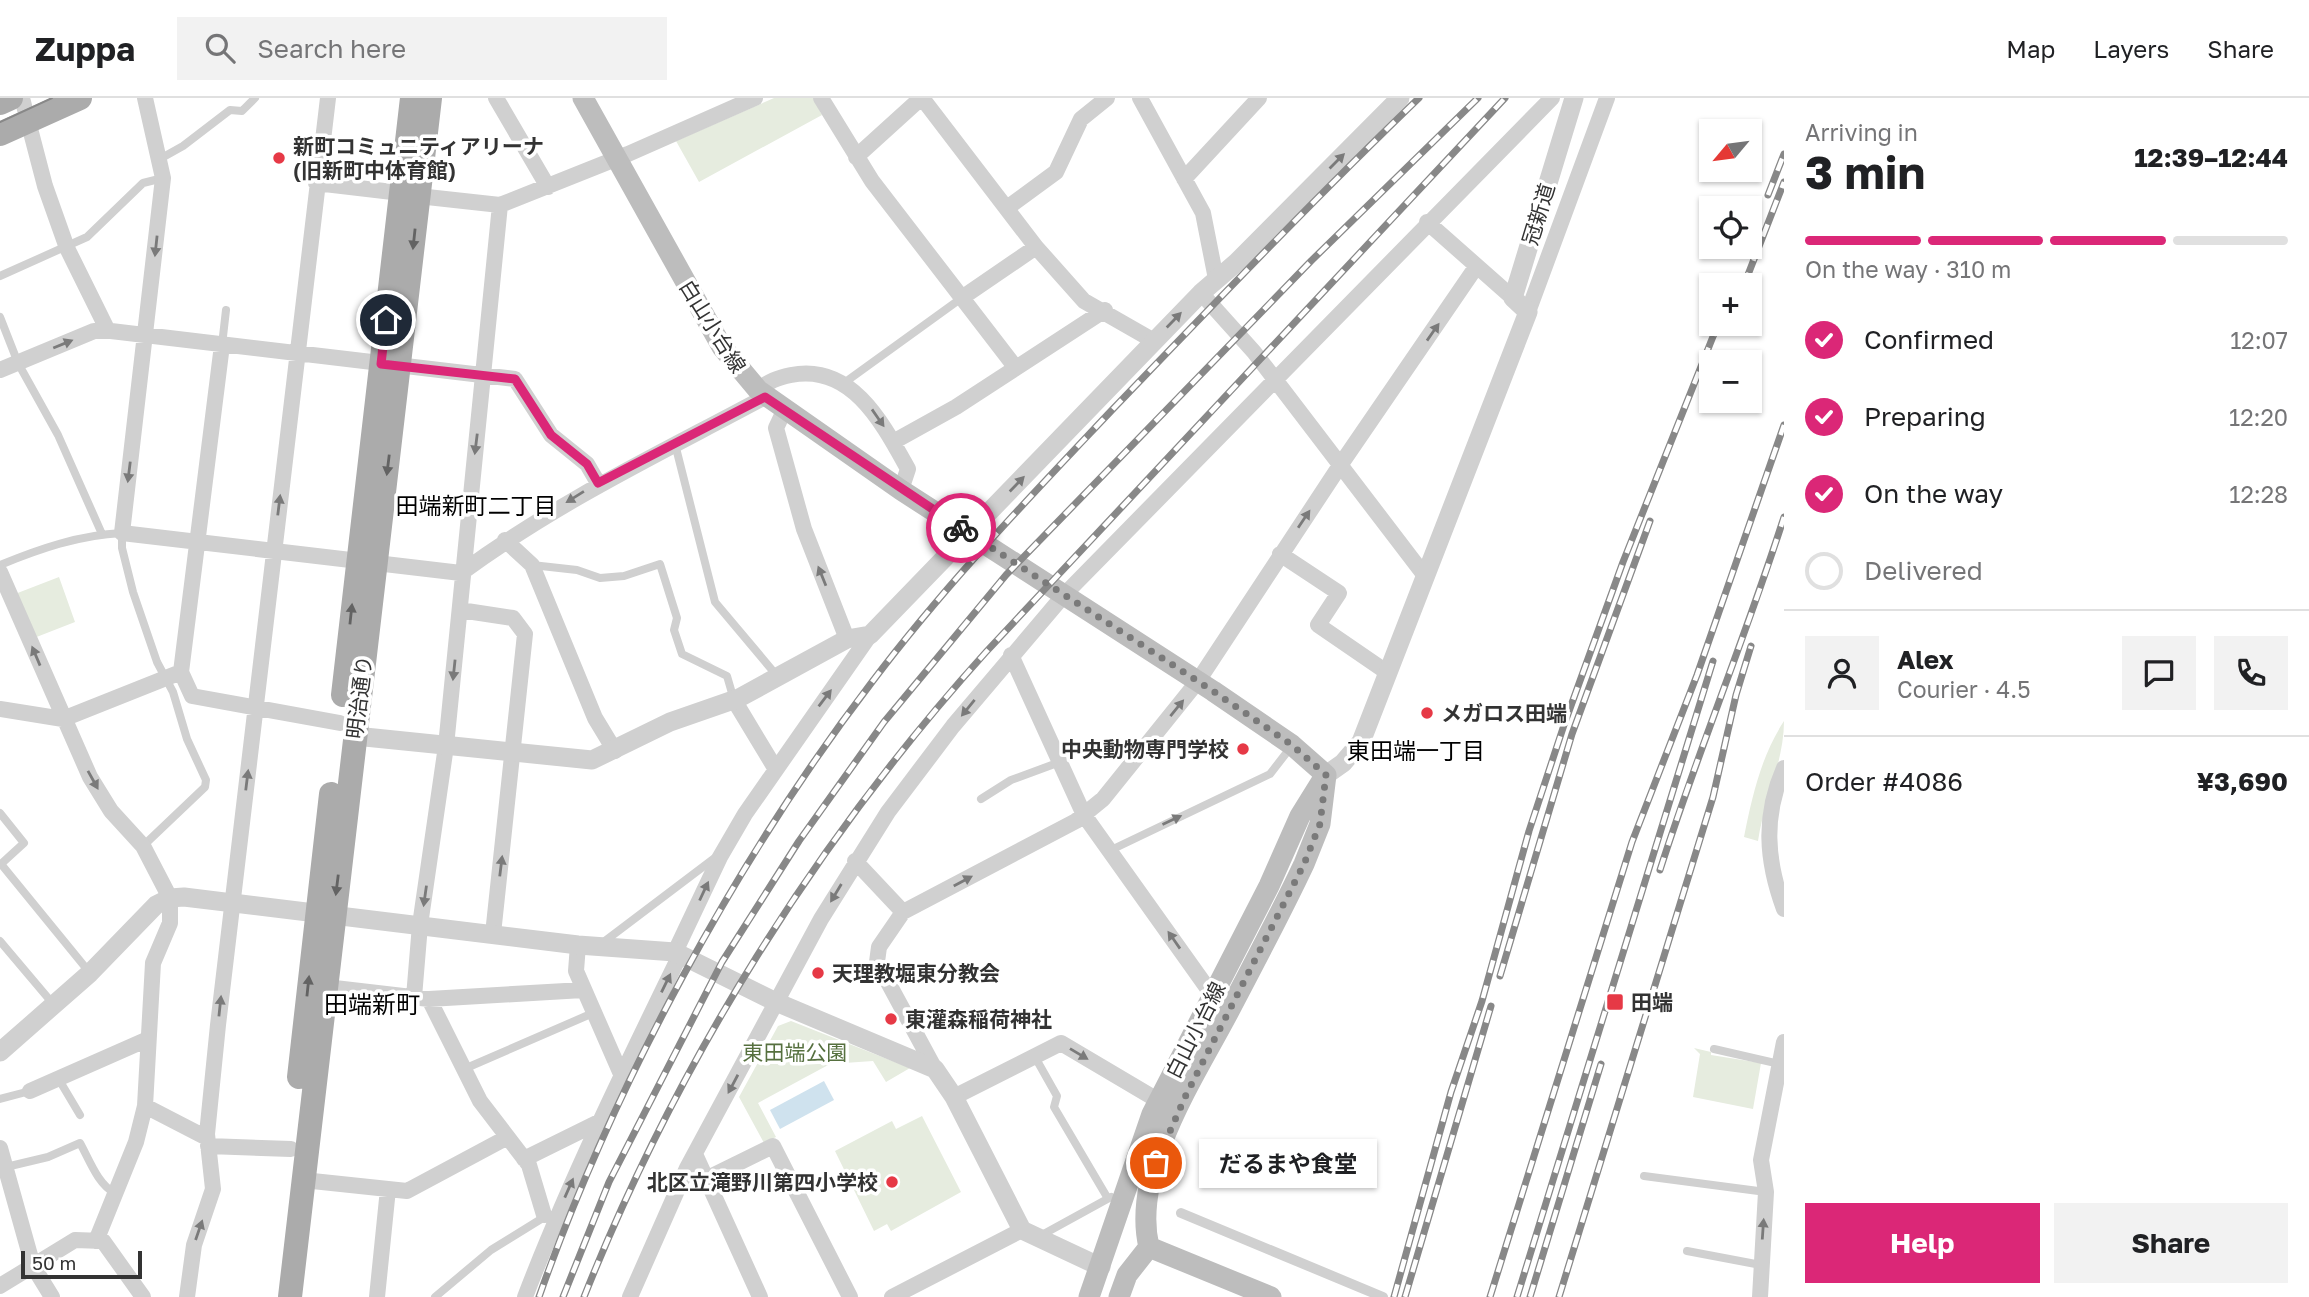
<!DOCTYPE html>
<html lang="en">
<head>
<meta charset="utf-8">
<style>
	:root { --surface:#fff; --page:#f2f2f2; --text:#202124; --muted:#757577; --line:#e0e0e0; --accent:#db2777 }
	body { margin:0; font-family:"Golos Text","Noto Sans JP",sans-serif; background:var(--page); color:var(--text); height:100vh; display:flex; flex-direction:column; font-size:26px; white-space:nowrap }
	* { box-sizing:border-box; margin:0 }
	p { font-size:23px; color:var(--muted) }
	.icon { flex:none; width:38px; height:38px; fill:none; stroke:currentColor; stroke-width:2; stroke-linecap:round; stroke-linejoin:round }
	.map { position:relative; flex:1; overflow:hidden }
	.drawer { display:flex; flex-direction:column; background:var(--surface); width:525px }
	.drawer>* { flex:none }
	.needle { width:46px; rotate:241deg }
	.tools { position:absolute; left:1699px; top:21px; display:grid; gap:14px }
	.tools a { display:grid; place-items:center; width:63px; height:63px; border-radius:0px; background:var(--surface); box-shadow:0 2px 5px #0004; font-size:35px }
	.scale { position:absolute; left:21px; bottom:18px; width:121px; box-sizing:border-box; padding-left:7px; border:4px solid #333; border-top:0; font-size:19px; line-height:24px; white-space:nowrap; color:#333; -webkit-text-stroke:5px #fff; paint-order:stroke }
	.pin { position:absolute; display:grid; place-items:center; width:60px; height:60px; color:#fff; margin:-30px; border:4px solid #fff; border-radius:50%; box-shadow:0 2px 7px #0007 }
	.courier { position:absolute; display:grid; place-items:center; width:70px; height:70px; margin:-35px; border:5px solid #db2777; border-radius:50%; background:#fff; color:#222; box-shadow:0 2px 9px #0007 }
	.bubble { position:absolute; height:49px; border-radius:0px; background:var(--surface); box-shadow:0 2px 5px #0004; font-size:23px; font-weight:700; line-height:49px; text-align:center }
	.headline em { font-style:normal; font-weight:700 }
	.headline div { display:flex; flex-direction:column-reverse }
	.headline { display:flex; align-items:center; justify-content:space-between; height:119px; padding:0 21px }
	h1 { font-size:46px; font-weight:700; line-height:52px }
	.bar { display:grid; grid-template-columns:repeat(4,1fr); gap:10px 7px; align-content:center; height:84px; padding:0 21px }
	.bar i { height:9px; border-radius:5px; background:var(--line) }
	.bar .on { background:var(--accent) }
	.bar p { grid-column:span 4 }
	.line { display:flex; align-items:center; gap:18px; padding:0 21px; border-top:2px solid var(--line) }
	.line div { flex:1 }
	.round { display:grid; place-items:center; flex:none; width:74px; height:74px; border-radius:0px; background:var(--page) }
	ol { padding:0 21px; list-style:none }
	li { display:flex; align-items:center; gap:21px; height:77px }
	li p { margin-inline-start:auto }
	li .icon { padding:7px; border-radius:50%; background:var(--accent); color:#fff; stroke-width:4 }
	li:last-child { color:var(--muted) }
	li i { width:38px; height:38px; border:4px solid var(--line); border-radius:50% }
	.cta { display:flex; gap:14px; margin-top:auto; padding:14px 21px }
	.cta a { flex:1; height:80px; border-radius:0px; background:var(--accent); color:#fff; font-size:28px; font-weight:700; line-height:80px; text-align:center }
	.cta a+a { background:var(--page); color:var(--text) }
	header { display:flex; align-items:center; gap:42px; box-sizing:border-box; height:98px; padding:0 35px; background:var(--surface); border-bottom:2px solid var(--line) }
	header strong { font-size:33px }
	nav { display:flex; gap:38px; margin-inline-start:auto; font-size:24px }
	.search { width:490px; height:63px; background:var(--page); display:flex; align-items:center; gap:18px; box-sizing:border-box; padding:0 24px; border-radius:0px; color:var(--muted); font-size:26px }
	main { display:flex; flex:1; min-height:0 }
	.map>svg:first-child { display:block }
	.green { fill:#e6ecdf }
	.water { fill:#cfe2ee }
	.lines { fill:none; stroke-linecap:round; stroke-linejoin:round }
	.service { stroke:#d0d0d0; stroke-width:8 }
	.pedestrian { stroke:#d0d0d0; stroke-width:10 }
	.minor { stroke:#d0d0d0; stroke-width:16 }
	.tertiary { stroke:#d0d0d0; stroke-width:19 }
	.secondary { stroke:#bdbdbd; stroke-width:21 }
	.primary { stroke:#ababab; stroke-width:24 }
	.tram { stroke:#888; stroke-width:2 }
	.rail-casing { stroke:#888; stroke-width:7 }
	.rail { stroke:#fff; stroke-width:4.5; stroke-dasharray:13; stroke-linecap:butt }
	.oneway { fill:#7a7a7a }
	.oneway2 { fill:#636363 }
	.done { stroke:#7a7a7a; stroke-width:7; stroke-dasharray:0 12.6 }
	.route { stroke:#db2777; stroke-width:9 }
	.poi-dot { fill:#e63946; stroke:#fff; stroke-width:2.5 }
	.labels { text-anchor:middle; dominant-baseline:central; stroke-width:7; stroke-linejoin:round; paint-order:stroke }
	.poi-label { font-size:21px; font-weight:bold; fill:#333; stroke:#fff; text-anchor:start }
	.street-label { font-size:21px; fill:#333; stroke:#fff }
	.park-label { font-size:21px; fill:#56703f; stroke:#fff }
	.neighbourhood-label { font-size:23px; fill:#000; stroke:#fff }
	.quarter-label { font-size:24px; fill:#000; stroke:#fff }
</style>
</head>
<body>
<header>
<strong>Zuppa</strong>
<div class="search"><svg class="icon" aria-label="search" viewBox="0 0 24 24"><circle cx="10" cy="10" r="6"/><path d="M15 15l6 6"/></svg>Search here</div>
<nav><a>Map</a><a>Layers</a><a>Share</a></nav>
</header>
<main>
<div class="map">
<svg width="1784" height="1199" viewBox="0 0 1784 1199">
	<rect width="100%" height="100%" fill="#fff"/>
	<path class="green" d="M774,0H813L822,17L699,84L676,43Z
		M59,479L75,524L34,540L15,496Z
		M1784,623C1784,664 1764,702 1758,743L1744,739C1752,699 1761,658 1784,623Z
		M791,923L910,970L886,984L873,963L830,966L758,1005L776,1039L764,1045L739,999L778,928Z
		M1694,950L1711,954V957L1761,965L1753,1011L1693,999L1700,956Z
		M922,1018L961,1094L891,1133L887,1126L874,1133L835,1053L892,1023L896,1031Z"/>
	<path class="water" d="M824,983L834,1002L780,1031L770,1012Z"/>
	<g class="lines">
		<path class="service" d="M158,62L183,48L230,12L242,13L255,0
			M0,178L87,139L143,85L163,80
			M0,219L18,265L58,337L102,436
			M222,247L226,212
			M844,285L963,199
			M675,346L715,504L778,579
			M0,467C39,451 79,437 122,435V450L133,494L157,564L173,594L187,641L206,682L205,689L143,748
			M532,467L577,472L600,480L624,478L660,466L677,520L674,532L682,556L727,578L734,602
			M981,701L1011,682L1060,664
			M0,715L24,745L1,766L90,875
			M1111,752L1270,676L1291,649
			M0,843L54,907
			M601,846L716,759
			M1714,951L1780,966
			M1035,959L1057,998L1054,1009L1107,1099
			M464,971L593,915
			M58,980L80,1017
			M0,1001L30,993
			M6,1069L48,1059L80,1045C89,1061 98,1087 115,1095
			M1644,1078L1766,1094
			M1040,1138L1111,1099
			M1687,1153L1761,1167
			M435,1199L491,1152L546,1118"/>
		<path class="pedestrian" d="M1181,1115L1383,1199"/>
		<path class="minor" d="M22,0L45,88L67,150L108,233
			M145,0L163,80L122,435L461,475C559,403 659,356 765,299
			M496,0L548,89
			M821,0L872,83L1016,270
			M922,0L1036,149L1084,203L1154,243
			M1140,0L1203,115L1216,181
			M856,59L921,0
			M1184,81L1259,0
			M316,85L401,95
			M418,98L500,107L628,56L755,0
			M1007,110L1056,74L1081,21L1107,0
			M1427,124L1513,200
			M1201,195L1254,254L1425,478
			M963,199L1036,149
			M1528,214L1607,0
			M222,247L181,574L192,598L340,625
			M0,272L94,233H111L515,281L551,337L587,366L598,385
			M758,292C769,283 777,280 791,277C852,265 883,326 908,371L901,392
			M784,313L776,330L804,431L847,541
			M893,344L956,309L1105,212
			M505,442L532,467L595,620L615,653
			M1280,456L1339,495L1318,527L1388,575
			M0,474L90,679L111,713L143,748L170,800V825L153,865L145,1008L136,1044L96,1143
			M460,512L513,520L525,536L493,836
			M1011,557L1084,717L1213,898
			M734,602L775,670
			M0,611L63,621L181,574
			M1784,670C1763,718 1766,762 1784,811
			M855,763L903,814
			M578,847L576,873L621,976
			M675,854L720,759L745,716L870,537
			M326,889L429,901L583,892
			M414,899L420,827L446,648L500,107
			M429,901L480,1003L529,1067L544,1117
			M935,971L877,864L879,849L903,814L1076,723L1103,701L1198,583L1341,366L1476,169
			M30,993L148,941
			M954,999L1061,945L1159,1003
			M145,1008L207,1040
			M208,1048L291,1051
			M0,1050L33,1168L52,1199
			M695,1056L760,1199
			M524,1061L599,1024
			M706,1081L773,1048L850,1199
			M303,1082L407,1093L506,1040
			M0,1188L75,1142L103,1143L143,1199
			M187,1199L194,1147L213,1091L207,1036L218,927L328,0
			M377,1199L388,1091
			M525,1199C570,1082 625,970 680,857
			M630,1199L687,1070L821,821L888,714L953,628L1064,497L1552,0
			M892,1199L1022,1132
			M1760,1199L1766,1094L1761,1062L1784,944"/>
		<path class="tertiary" d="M355,638L592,662L670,624L739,600L847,541L870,537L1201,195L1237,164L1400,0
			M1326,677L1343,665L1361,644L1528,214L1513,200L1574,0
			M0,954L90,875L156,807L170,800L184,799L578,847L675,854L776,904L935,971L954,999L1022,1132L1101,1169"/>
		<path class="secondary" d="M583,0L722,249L758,292L901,392L1213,593L1292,647L1326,677L1320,726L1304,766C1280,817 1253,867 1227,917C1193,981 1131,1074 1149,1149
			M1149,1149L1271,1199
			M1089,1199L1152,1016L1269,788L1300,718L1323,681
			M1119,1199L1127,1177L1149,1149"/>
		<path class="primary" d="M0,5L11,0
			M0,36L80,0
			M343,597L412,0
			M299,979L331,696
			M290,1199L430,0"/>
		<path class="tram" d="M0,24L52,0"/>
		<g class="rail-casing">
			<path id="rail" d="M1768,97L1784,56
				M1744,187L1784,84
				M1660,772C1698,653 1746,538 1784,419
				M1500,878L1572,636L1650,423
				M539,1199C613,989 737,760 872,584C945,487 1029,400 1112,312C1213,207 1314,101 1419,0
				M563,1199L609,1084L722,864L799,743L884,624L1006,477L1311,163L1478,0
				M584,1199C677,965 817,741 986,554L1505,0
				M1394,1199L1451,994L1482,903L1529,733L1564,627L1623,464L1718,226
				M1405,1199L1491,908
				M1490,1199L1632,744L1697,577L1784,327
				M1517,1199L1713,563
				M1530,1199L1601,966
				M1559,1199L1713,699L1736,597L1751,548"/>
		</g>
		<use href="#rail" class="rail"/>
	</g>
	<defs><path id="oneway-solid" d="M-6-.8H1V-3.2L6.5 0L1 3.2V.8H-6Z" transform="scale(1.75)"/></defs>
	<g class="oneway">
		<use href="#oneway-solid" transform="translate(1337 63) rotate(-45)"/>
		<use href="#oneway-solid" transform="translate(156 148) rotate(96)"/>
		<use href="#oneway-solid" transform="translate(1174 222) rotate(-46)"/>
		<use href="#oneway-solid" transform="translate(1433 234) rotate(-55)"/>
		<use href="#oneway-solid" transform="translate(63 246) rotate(-22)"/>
		<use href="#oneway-solid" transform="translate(878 320) rotate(55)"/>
		<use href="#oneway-solid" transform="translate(476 346) rotate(97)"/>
		<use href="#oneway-solid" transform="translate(129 374) rotate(97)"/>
		<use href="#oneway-solid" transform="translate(1017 386) rotate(-46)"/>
		<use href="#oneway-solid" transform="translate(575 399) rotate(148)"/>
		<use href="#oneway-solid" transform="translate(279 407) rotate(-83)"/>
		<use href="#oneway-solid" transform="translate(1304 421) rotate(-56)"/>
		<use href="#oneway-solid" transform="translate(822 478) rotate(-112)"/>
		<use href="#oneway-solid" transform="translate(36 558) rotate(-113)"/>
		<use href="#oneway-solid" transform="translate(454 572) rotate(96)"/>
		<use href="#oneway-solid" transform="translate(825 600) rotate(-53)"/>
		<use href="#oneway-solid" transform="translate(968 610) rotate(129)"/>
		<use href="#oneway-solid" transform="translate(1177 610) rotate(-51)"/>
		<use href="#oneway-solid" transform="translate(93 682) rotate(61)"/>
		<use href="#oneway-solid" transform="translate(247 682) rotate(-83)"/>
		<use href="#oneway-solid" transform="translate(1172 722) rotate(-25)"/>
		<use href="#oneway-solid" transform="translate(501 768) rotate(-83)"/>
		<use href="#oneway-solid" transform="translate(963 783) rotate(-28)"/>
		<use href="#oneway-solid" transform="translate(704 793) rotate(-65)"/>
		<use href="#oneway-solid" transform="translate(836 795) rotate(121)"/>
		<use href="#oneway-solid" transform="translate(425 798) rotate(98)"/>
		<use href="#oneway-solid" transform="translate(1174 842) rotate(-125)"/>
		<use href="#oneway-solid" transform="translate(666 885) rotate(-64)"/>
		<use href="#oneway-solid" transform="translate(220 908) rotate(-84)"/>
		<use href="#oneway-solid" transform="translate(1079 956) rotate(31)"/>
		<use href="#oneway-solid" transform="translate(733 986) rotate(118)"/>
		<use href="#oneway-solid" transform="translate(569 1090) rotate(-66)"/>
		<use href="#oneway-solid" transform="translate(1763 1131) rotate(-86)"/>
		<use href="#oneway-solid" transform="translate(199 1132) rotate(-71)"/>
	</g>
	<g class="oneway2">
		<use href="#oneway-solid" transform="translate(414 141) rotate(96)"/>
		<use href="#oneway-solid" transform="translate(388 367) rotate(97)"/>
		<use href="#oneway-solid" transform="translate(351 516) rotate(-84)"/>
		<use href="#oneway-solid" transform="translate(337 787) rotate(97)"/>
		<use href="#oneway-solid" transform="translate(308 888) rotate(-84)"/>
	</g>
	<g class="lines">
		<path class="done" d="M961,430L1213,593L1292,647L1326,677L1320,726L1304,766L1186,997L1156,1065"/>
		<path class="route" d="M386,222L381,266L515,281L551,337L587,366L598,385L765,299L961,430"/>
	</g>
	<g class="poi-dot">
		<circle cx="279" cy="60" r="7"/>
		<circle cx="1427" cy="615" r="7"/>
		<circle cx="1243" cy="651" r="7"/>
		<circle cx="818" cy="875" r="7"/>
		<rect x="1606" y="895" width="18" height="18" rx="3.5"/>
		<circle cx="891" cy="921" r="7"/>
		<circle cx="892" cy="1084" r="7"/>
	</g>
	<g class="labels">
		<g class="poi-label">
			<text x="293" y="48">新町コミュニティアリーナ<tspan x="293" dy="24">(旧新町中体育館)</tspan></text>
			<text x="1441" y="615">メガロス田端</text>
			<text x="1229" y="651" text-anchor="end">中央動物専門学校</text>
			<text x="832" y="875">天理教堀東分教会</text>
			<text x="1631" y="904">田端</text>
			<text x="905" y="921">東灌森稲荷神社</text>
			<text x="878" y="1084" text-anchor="end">北区立滝野川第四小学校</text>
		</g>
		<g class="street-label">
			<text transform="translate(1538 116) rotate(-73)">冠新道</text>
			<text transform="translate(713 228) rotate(58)">白山小台線</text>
			<text transform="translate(359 599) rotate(-83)">明治通り</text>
			<text transform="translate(1195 932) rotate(-63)">白山小台線</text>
		</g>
		<g class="park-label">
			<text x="795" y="954">東田端公園</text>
		</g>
		<g class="neighbourhood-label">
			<text x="476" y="407">田端新町二丁目</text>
			<text x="1416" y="652">東田端一丁目</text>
		</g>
		<g class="quarter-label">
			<text x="372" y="905">田端新町</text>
		</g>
	</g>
</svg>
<div class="tools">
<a><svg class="needle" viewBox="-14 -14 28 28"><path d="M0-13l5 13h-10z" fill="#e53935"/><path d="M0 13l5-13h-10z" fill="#757577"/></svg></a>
<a><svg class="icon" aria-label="locate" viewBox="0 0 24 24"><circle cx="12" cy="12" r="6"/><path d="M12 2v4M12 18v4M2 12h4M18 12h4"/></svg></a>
<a>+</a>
<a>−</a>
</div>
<div class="scale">50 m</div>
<div class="pin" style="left:1156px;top:1065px;background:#ea580c"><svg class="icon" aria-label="bag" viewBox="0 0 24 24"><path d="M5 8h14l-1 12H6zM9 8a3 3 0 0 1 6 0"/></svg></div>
<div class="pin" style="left:386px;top:222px;background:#1f2937"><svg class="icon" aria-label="home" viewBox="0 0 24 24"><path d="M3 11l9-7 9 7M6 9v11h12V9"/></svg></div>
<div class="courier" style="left:961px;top:430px"><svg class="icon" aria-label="bike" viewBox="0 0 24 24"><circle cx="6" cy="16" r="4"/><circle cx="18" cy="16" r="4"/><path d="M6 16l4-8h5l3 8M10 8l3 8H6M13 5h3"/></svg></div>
<div class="bubble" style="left:1199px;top:1041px;width:178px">だるまや食堂</div>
</div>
<section class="drawer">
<div class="headline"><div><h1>3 min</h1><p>Arriving in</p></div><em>12:39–12:44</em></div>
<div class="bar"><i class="on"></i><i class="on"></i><i class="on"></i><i></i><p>On the way · 310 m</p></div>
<ol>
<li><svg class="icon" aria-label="check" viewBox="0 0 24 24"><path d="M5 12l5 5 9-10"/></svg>Confirmed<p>12:07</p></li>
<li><svg class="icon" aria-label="check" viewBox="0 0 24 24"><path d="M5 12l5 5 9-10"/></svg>Preparing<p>12:20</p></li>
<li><svg class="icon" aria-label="check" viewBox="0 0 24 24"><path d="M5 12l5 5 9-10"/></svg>On the way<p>12:28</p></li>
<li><i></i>Delivered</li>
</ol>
<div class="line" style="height:126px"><a class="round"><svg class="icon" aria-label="person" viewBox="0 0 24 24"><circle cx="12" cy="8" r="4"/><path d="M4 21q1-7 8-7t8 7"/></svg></a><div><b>Alex</b><p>Courier · 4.5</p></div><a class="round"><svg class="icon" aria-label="chat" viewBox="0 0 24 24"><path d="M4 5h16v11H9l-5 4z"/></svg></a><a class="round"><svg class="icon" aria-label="phone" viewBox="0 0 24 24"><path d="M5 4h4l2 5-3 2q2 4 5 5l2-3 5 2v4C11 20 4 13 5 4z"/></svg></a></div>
<div class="line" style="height:91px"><div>Order #4086</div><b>¥3,690</b></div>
<div class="cta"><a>Help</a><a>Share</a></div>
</section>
</main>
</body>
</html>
